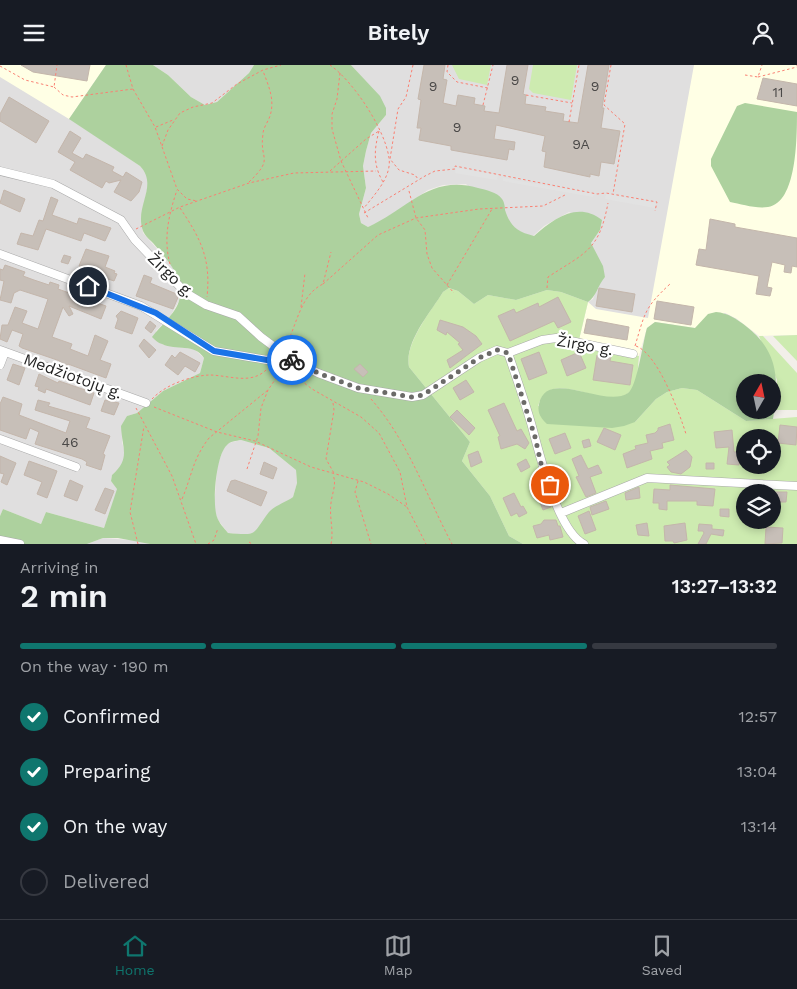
<!DOCTYPE html>
<html lang="en">
<head>
<meta charset="utf-8">
<style>
	:root { --surface:#171b24; --page:#20242c; --text:#f1f3f6; --muted:#9ea1a6; --line:#363941; --accent:#0f766e }
	body { margin:0; font-family:"Work Sans",sans-serif; background:var(--page); color:var(--text); height:100vh; display:flex; flex-direction:column; font-size:19px; white-space:nowrap }
	* { box-sizing:border-box; margin:0 }
	p { font-size:16px; color:var(--muted) }
	.icon { flex:none; width:28px; height:28px; fill:none; stroke:currentColor; stroke-width:2; stroke-linecap:round; stroke-linejoin:round }
	.map { position:relative; height:479px; overflow:hidden }
	.panel { display:flex; flex-direction:column; background:var(--surface); flex:1 }
	.panel>* { flex:none }
	.needle { width:32px; rotate:9deg }
	.tools { position:absolute; left:736px; top:309px; display:grid; gap:10px }
	.tools a { display:grid; place-items:center; width:45px; height:45px; border-radius:50%; background:var(--surface); box-shadow:0 2px 8px #0003; font-size:25px }
	.pin { position:absolute; display:grid; place-items:center; width:42px; height:42px; color:#fff; margin:-21px; border:2px solid #fff; border-radius:50%; box-shadow:0 1px 5px #0007 }
	.courier { position:absolute; display:grid; place-items:center; width:50px; height:50px; margin:-25px; border:4px solid #1a73e8; border-radius:50%; background:#fff; color:#222; box-shadow:0 1px 6px #0007 }
	.head em { font-style:normal; font-weight:600 }
	.head div { display:flex; flex-direction:column-reverse }
	.head { display:flex; align-items:center; justify-content:space-between; height:85px; padding:0 20px }
	h1 { font-size:32px; font-weight:600; line-height:38px }
	.bar { display:grid; grid-template-columns:repeat(4,1fr); gap:8px 5px; align-content:center; height:60px; padding:0 20px }
	.bar i { height:6px; border-radius:4px; background:var(--line) }
	.bar .on { background:var(--accent) }
	.bar p { grid-column:span 4 }
	ol { padding:0 20px; list-style:none }
	li { display:flex; align-items:center; gap:15px; height:55px }
	li p { margin-inline-start:auto }
	li .icon { padding:5px; border-radius:50%; background:var(--accent); color:#fff; stroke-width:4 }
	li:last-child { color:var(--muted) }
	li i { width:28px; height:28px; border:2px solid var(--line); border-radius:50% }
	header { display:flex; justify-content:space-between; align-items:center; height:65px; padding:0 20px; background:var(--surface); font-size:22px; font-weight:600 }
	.dock { display:flex; justify-content:space-around; align-items:center; height:70px; border-top:1px solid var(--line); background:var(--surface); font-size:14px; color:var(--muted) }
	.dock a { display:grid; justify-items:center; gap:2px }
	.dock .on { color:var(--accent) }
	.map>svg:first-child { display:block }
	.residential { fill:#e0dfdf }
	.education { fill:#ffffe5 }
	.grass { fill:#cdebb0; fill-rule:evenodd }
	.forest { fill:#add19e; fill-rule:evenodd }
	.parking { fill:#e2e2e2 }
	.building { fill:#c7bfb8; stroke:#c4b6ab }
	.lines { fill:none; stroke-linecap:round; stroke-linejoin:round }
	.minor-casing { stroke:#a9a9a9; stroke-width:9 }
	.path { stroke:#fa8072; stroke-width:1; stroke-dasharray:2.5 2.5; stroke-linecap:butt }
	.minor { stroke:#fff; stroke-width:8 }
	.done { stroke:#6b6a68; stroke-width:5; stroke-dasharray:0 9 }
	.route { stroke:#1a73e8; stroke-width:6 }
	.labels { text-anchor:middle; dominant-baseline:central; stroke-width:4.5; stroke-linejoin:round; paint-order:stroke }
	.number-label { font-size:14px; fill:#4b4948 }
	.street-label { font-size:16px; fill:#222; stroke:#fff }
</style>
</head>
<body>
<header><svg class="icon" aria-label="menu" viewBox="0 0 24 24"><path d="M4 6h16M4 12h16M4 18h16"/></svg>Bitely<svg class="icon" aria-label="person" viewBox="0 0 24 24"><circle cx="12" cy="8" r="4"/><path d="M4 21q1-7 8-7t8 7"/></svg></header>
<div class="map">
<svg width="797" height="479" viewBox="0 0 797 479">
	<rect width="100%" height="100%" fill="#f2efe9"/>
	<path class="residential" d="M0,0H106L70,54L140,101L147,109L149,115L141,153L143,168L173,202L179,214L180,234L171,250L156,266L163,280L194,284L204,293L200,308L163,326L137,348L127,351L122,377L126,393L120,403L112,410L111,416L118,423L104,463L46,447L41,459L3,444L0,451Z
		M153,0H254L249,8L217,37L205,40L191,32L168,10Z
		M351,0H797V270L759,271L737,254L647,263L639,291L578,279L588,237L593,234L598,220L605,212L591,178L600,165L569,147L544,161L533,171L520,168L466,119L443,120L428,125L383,155L368,162L361,158L359,149L366,123L363,101L366,86L371,68L386,50L379,31Z
		M241,375L269,383L296,405L297,418L293,432L263,457L258,466L247,470L228,468L218,455L214,445L217,401L224,383L228,378Z
		M103,473L142,476L150,479H87Z"/>
	<path class="education" d="M0,0H106L69,54L0,12Z
		M694,0H797V270L759,271L737,254L725,248L695,263L655,257L647,263L639,291L578,279L588,237L596,244L648,253Z"/>
	<path class="grass" d="M452,0H491L487,20L459,14Z
		M533,0H577L571,35L533,28L529,24Z
		M449,223L458,226L474,239L488,230L516,235L547,225L561,227L588,237L578,279L639,291C638,300 638,313 634,321C614,357 552,295 538,341L635,357L656,334L667,327L682,323L697,325L746,356L797,352V479H523L509,471L490,431L462,396L470,377L409,302C404,279 431,246 443,227ZM745,372H772V400H745ZM745,428H772V455H745Z
		M797,270V296L773,271Z
		M759,271H763L797,308V345H774L777,315Z"/>
	<path class="forest" d="M106,0H153L168,10L191,32L205,40L217,37L249,8L254,0H351L380,31L386,43V50L371,68L366,86L363,101L366,123L359,149L361,158L368,162C408,144 430,109 478,123C486,125 497,127 502,134C504,136 505,142 505,145C510,161 517,167 534,171C554,153 578,136 602,155L600,165L591,178L603,201L605,212C598,220 596,232 588,237L561,227L547,225L516,235L488,230L474,239L458,226L449,223L443,227C431,247 404,277 409,302L470,377L462,396L490,431L509,471L523,479H150L118,473H103L87,479H0V451L3,444L41,459L46,447L104,463L117,424L111,416L112,410C131,393 122,384 121,361L127,351L137,348L163,326L200,308L204,293C195,278 176,286 162,279C158,278 155,275 152,272C160,261 179,246 180,231C181,208 167,195 153,178C150,175 145,171 143,166C134,141 159,121 140,101L69,54ZM241,375L269,383L296,405L297,418L293,432C286,437 274,441 269,447C252,469 259,471 228,468C224,463 219,458 217,452C212,438 216,390 227,380C230,376 236,376 241,375Z
		M745,38L797,47C797,73 797,138 768,142C756,144 741,139 730,137L711,101V94L737,41Z
		M716,247C728,248 737,254 747,262C779,287 779,316 773,354L746,356L697,325L682,323L667,327L656,334L635,357L624,361L612,363L547,359C541,353 537,348 539,339C547,302 605,344 628,328C637,322 643,276 647,263L655,257L695,263L708,249ZM745,318H772V345H745Z"/>
	<path class="parking" d="M456,103L498,110L497,115L455,108Z
		M503,113L594,129L593,132L503,116Z
		M606,129L656,138L655,143L605,134Z"/>
	<path class="building" d="M21,0H90L87,16L33,7Z
		M424,0H445L443,14L447,15L443,38L456,41L458,30L475,33L474,39L485,41L484,46L499,48L507,0H528L523,29L526,30L525,39L546,42L545,46L564,49L563,56L578,58L588,0H609L602,43H604L601,63L620,66L614,99L601,97L599,111L590,109V112L544,102L546,87L542,86L545,71L496,60L494,74L515,77L514,85L509,84L507,95L451,85V81L419,75L421,63H417L421,35L418,34Z
		M763,13L797,19V41L757,34Z
		M9,32L49,56L36,78L0,56V49Z
		M70,66L81,73L72,88L83,94L86,89L114,102L112,106L123,112L126,107L142,117L139,127L131,136L114,127L121,115L109,118L106,116L102,123L70,105L75,97L58,87Z
		M4,125L25,134L20,147L0,138Z
		M51,132L58,135L52,150L77,159L79,153L111,163L105,176L84,168L81,176L46,164L38,185L17,179L21,168L33,171L39,155L43,156Z
		M710,154L735,159V162L797,173V202L792,201L791,208L784,207L785,200L772,197L767,222L772,223L770,231L756,229L759,211L696,200L699,184L706,185Z
		M86,184L109,191L105,202L115,206L114,208L117,209L114,216L82,205L83,202L79,201Z
		M64,190L71,192L68,199L61,197Z
		M5,200L25,207L23,211L34,215L49,220L50,217L59,220L58,224L106,241L101,254L69,241L73,249L69,251L63,242L52,272L72,279L70,284L88,291L95,270L108,276L100,295L111,299L106,313L68,299L67,302L59,300L60,296L22,283L19,281L23,269L12,265L7,277L0,274L2,260H8L15,242L27,246L22,258L38,264L48,234L20,225L14,228L11,238L0,235L4,216L0,215V204L3,205Z
		M144,210L152,213L150,218L179,230L173,244L136,231Z
		M599,223L635,229L632,247L596,241Z
		M558,232L571,257L558,263L554,256L510,276L498,251L514,244L516,248L538,238L539,242Z
		M657,236L694,242L691,260L654,254Z
		M121,246L138,253L132,269L115,263L118,254L116,251Z
		M587,254L629,262L627,275L584,268Z
		M440,255L463,262L476,271L482,279L450,303L447,295L463,285L458,279L460,278L447,267L446,270L437,265Z
		M150,256L156,261L151,268L145,263Z
		M144,274L156,285L149,293L139,281Z
		M180,287L200,298L195,307L185,301L178,310L165,300L172,290L175,293Z
		M539,287L547,308L529,315L521,294Z
		M579,287L586,303L567,311L561,295Z
		M597,290L611,292L610,296L633,300L630,320L593,315Z
		M13,299L25,303L19,320L7,315Z
		M360,299L368,307L363,312L354,304Z
		M39,309L58,318L59,316L94,328L90,340L46,324L45,328L38,325L39,322L35,321Z
		M466,315L474,327L460,335L453,323Z
		M3,332L22,339L19,350L66,368L70,356L35,345L38,335L50,338L48,341L90,353L86,363L110,371L103,389L105,390L101,405L86,400L87,397L82,394L35,379L39,367L30,363L26,374L0,365V339Z
		M105,335L119,338L114,350L101,346Z
		M504,338L517,366L521,364L529,378L525,384L517,379L501,384L498,372L500,371L488,345Z
		M457,345L475,363L469,370L450,352Z
		M670,359L674,375L662,378L663,383L650,386L652,394L627,403L623,389L636,384L635,381L648,378L646,370L655,368L658,365V363Z
		M780,360L797,362L796,380L778,378Z
		M604,363L621,370L615,385L597,377Z
		M732,365L734,387H740L739,400L727,399L729,382L716,383L714,367Z
		M565,368L571,383L555,389L549,374Z
		M589,374L591,381L584,383L582,376Z
		M686,385L692,392L690,402L681,409L671,407L667,402L670,400L667,397Z
		M478,386L482,397L471,402L468,390Z
		M581,390L588,404L598,400L602,408L590,412L596,428L586,432L576,412L579,411L572,394Z
		M0,391L16,398L7,420L1,417L4,409L0,408Z
		M526,394L530,402L521,407L517,399Z
		M29,396L57,406L47,433L37,429L42,417L24,410Z
		M264,397L277,403L273,414L260,409Z
		M706,398H714V404H706Z
		M756,400H764V407L756,406Z
		M70,415L83,421L77,436L64,431Z
		M235,415L267,427L261,441L227,426L231,416Z
		M670,420L715,424L713,441L697,440V436H667V445L659,444V438H653L654,424L670,425Z
		M639,422L640,433L626,435L625,428Z
		M105,423L114,426L105,449L95,445Z
		M774,427H787L786,437H773Z
		M514,428L521,442L523,441L527,448L519,452L517,448L511,451L503,433Z
		M547,432L551,442L543,445L539,435Z
		M606,436L609,444L592,450L590,442Z
		M720,444H729V452L720,451Z
		M589,446L596,465L585,469L578,451Z
		M544,455H556L558,461H560L563,472L550,475L549,470L537,473L533,461L541,459Z
		M647,458L649,471L638,470L636,460Z
		M685,458L687,475L674,478L673,476H665L664,461Z
		M699,459L712,460V464L724,465L723,471L711,469L706,479H698L704,468L703,466H698Z
		M766,462L783,463L782,478L765,479Z"/>
	<g class="lines">
		<g class="minor-casing">
			<path id="minor" d="M0,106L53,119L121,155L135,175L186,228L206,240L238,251L261,272L292,295L318,308L358,323L412,332L423,330L479,293L497,285L508,288C516,311 524,334 531,358C539,386 557,466 584,479
				M0,189L141,241L214,286L267,295L275,293L281,289
				M0,285L146,338
				M508,288L542,275L556,273L633,289
				M0,300L5,287
				M0,374L76,402
				M561,448L647,413L797,421
				M0,475L20,479"/>
		</g>
		<path class="path" d="M126,0L133,24L155,62L177,124L187,134L197,136
			M330,0C353,16 385,64 389,93C392,112 374,130 364,143
			M413,0L406,32L398,44L390,94L399,105L415,110L418,114
			M448,0L447,7L457,17L488,23
			M611,0L604,40L625,59L613,129
			M796,0H797
			M0,1L25,15L54,22L57,0
			M340,8L337,34L332,49V64L341,96L368,153
			M745,10L758,12L762,0
			M758,12L797,2
			M54,22L63,30L72,32L133,24
			M526,30L572,38
			M483,40L493,0
			M569,57L579,0
			M156,62L173,55
			M379,66C374,85 373,100 383,117
			M162,81L168,65L180,48L193,42L212,38L237,19L263,5L281,0
			M330,106L366,74L379,66
			M249,117C275,92 259,96 263,69C263,63 268,57 270,51C275,35 269,22 263,6
			M409,126L416,153L425,165L427,189L432,203L454,228
			M180,143C201,174 211,194 207,232
			M364,148L425,111L435,106L455,104V101L597,129L606,128L657,137L655,146
			M136,164L180,142L249,118L294,108L376,106
			M170,199C163,173 169,149 177,125
			M323,219L378,170L416,153L479,144L543,141L565,130
			M447,220L492,144
			M547,223L548,212C586,187 599,186 608,138
			M301,242L305,208
			M286,280C297,260 300,230 323,219L331,187
			M635,281C645,248 644,243 670,219
			M636,281C658,289 679,347 686,369
			M281,300L312,324L361,352L379,368L400,407L407,442L426,479
			M152,334C165,320 190,311 209,310C229,310 252,321 268,303
			M371,334C408,376 426,430 452,479
			M333,338L334,345L326,394L335,410
			M154,342L217,367L255,376L311,402L364,417L388,429L407,442
			M136,343L172,411L196,479
			M247,404L258,371L261,343L268,325L283,303
			M358,416L355,427L371,479
			M182,434C192,411 192,395 209,373L268,325
			M249,477L252,479
			M138,479L130,447L144,361
			M208,479L214,475L218,463
			M331,479C334,465 329,452 331,438C332,428 337,419 333,410"/>
		<use href="#minor" class="minor"/>
	</g>
	<g class="lines">
		<path class="done" d="M292,295L318,308L358,323L412,332L423,330L479,293L497,285L508,288L535,372L542,403L550,420"/>
		<path class="route" d="M88,221L156,248L214,286L267,295L275,293L281,289L292,295"/>
	</g>
	<g class="labels">
		<g class="number-label">
			<text x="515" y="15">9</text>
			<text x="433" y="21">9</text>
			<text x="595" y="21">9</text>
			<text x="778" y="27">11</text>
			<text x="457" y="62">9</text>
			<text x="581" y="79">9A</text>
			<text x="70" y="377">46</text>
		</g>
		<g class="street-label">
			<text transform="translate(171 210) rotate(44)">Žirgo g.</text>
			<text transform="translate(585 280) rotate(10)">Žirgo g.</text>
			<text transform="translate(73 311) rotate(20)">Medžiotojų g.</text>
		</g>
	</g>
</svg>
<div class="tools">
<a><svg class="needle" viewBox="-14 -14 28 28"><path d="M0-13l5 13h-10z" fill="#e53935"/><path d="M0 13l5-13h-10z" fill="#9ea1a6"/></svg></a>
<a><svg class="icon" aria-label="locate" viewBox="0 0 24 24"><circle cx="12" cy="12" r="6"/><path d="M12 2v4M12 18v4M2 12h4M18 12h4"/></svg></a>
<a><svg class="icon" aria-label="layers" viewBox="0 0 24 24"><path d="M12 4l9 5-9 5-9-5zM3 14l9 5 9-5"/></svg></a>
</div>
<div class="pin" style="left:550px;top:420px;background:#ea580c"><svg class="icon" aria-label="bag" viewBox="0 0 24 24"><path d="M5 8h14l-1 12H6zM9 8a3 3 0 0 1 6 0"/></svg></div>
<div class="pin" style="left:88px;top:221px;background:#1f2937"><svg class="icon" aria-label="home" viewBox="0 0 24 24"><path d="M3 11l9-7 9 7M6 9v11h12V9"/></svg></div>
<div class="courier" style="left:292px;top:295px"><svg class="icon" aria-label="bike" viewBox="0 0 24 24"><circle cx="6" cy="16" r="4"/><circle cx="18" cy="16" r="4"/><path d="M6 16l4-8h5l3 8M10 8l3 8H6M13 5h3"/></svg></div>
</div>
<section class="panel">
<div class="head"><div><h1>2 min</h1><p>Arriving in</p></div><em>13:27–13:32</em></div>
<div class="bar"><i class="on"></i><i class="on"></i><i class="on"></i><i></i><p>On the way · 190 m</p></div>
<ol>
<li><svg class="icon" aria-label="check" viewBox="0 0 24 24"><path d="M5 12l5 5 9-10"/></svg>Confirmed<p>12:57</p></li>
<li><svg class="icon" aria-label="check" viewBox="0 0 24 24"><path d="M5 12l5 5 9-10"/></svg>Preparing<p>13:04</p></li>
<li><svg class="icon" aria-label="check" viewBox="0 0 24 24"><path d="M5 12l5 5 9-10"/></svg>On the way<p>13:14</p></li>
<li><i></i>Delivered</li>
</ol>
</section>
<nav class="dock">
<a class="on"><svg class="icon" aria-label="home" viewBox="0 0 24 24"><path d="M3 11l9-7 9 7M6 9v11h12V9"/></svg>Home</a>
<a><svg class="icon" aria-label="map" viewBox="0 0 24 24"><path d="M3 6l6-2 6 2 6-2v14l-6 2-6-2-6 2zM9 4v14M15 6v14"/></svg>Map</a>
<a><svg class="icon" aria-label="saved" viewBox="0 0 24 24"><path d="M7 4h10v16l-5-4-5 4z"/></svg>Saved</a>
</nav>
</body>
</html>
